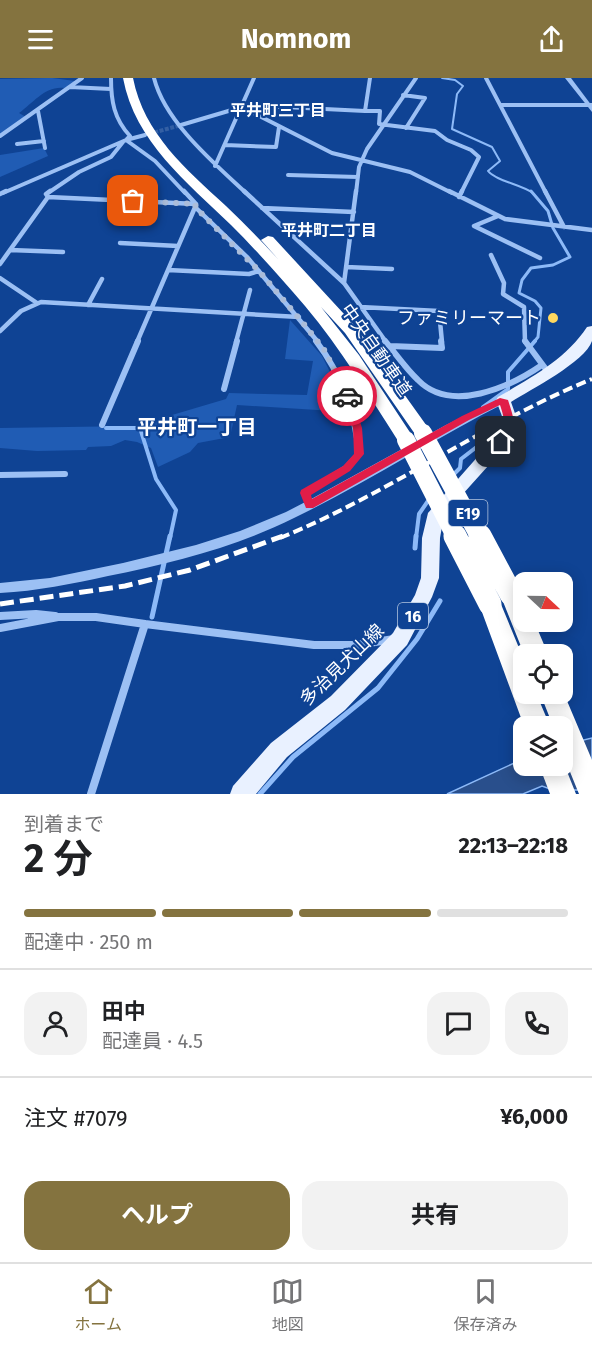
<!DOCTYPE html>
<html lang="ja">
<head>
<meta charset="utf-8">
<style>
	:root { --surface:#fff; --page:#f2f2f2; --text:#202124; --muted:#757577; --line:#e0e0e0; --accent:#84733f }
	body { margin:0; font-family:"Fira Sans","Noto Sans JP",sans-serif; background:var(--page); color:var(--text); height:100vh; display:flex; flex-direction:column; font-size:22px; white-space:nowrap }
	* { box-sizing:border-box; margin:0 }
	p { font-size:20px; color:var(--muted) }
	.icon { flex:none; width:33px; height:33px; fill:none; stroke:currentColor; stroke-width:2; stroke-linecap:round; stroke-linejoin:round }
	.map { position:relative; height:716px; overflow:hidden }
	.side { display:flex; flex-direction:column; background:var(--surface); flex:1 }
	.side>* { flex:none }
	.needle { width:39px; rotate:112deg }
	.controls { position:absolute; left:513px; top:494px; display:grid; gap:12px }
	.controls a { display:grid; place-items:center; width:60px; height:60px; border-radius:12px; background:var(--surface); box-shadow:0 3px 15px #0003; font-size:30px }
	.pin { position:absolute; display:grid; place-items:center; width:51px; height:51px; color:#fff; margin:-26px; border-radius:12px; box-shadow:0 3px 9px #0006 }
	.courier { position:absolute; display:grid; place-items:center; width:60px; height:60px; margin:-30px; border:4px solid #e11d48; border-radius:50%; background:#fff; color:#222; box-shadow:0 2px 8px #0007 }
	.head em { font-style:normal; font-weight:700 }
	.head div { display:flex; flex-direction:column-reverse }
	.head { display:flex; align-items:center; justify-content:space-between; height:102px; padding:0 24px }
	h1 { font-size:39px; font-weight:700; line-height:45px }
	.bar { display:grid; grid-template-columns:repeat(4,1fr); gap:9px 6px; align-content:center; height:72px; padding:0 24px }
	.bar i { height:8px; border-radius:4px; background:var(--line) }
	.bar .selected { background:var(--accent) }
	.bar p { grid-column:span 4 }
	.line { display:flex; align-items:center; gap:15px; padding:0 24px; border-top:2px solid var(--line) }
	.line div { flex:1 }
	.round { display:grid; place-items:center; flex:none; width:63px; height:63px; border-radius:18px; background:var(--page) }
	.button { display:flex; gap:12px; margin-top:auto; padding:12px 24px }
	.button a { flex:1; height:69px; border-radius:18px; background:var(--accent); color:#fff; font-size:24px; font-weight:700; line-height:69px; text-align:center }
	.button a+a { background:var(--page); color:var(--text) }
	header { display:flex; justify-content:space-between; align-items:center; height:78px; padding:0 24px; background:var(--accent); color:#fff; font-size:27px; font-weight:700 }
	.tab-bar { display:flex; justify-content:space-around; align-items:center; height:84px; border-top:2px solid var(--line); background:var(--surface); font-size:16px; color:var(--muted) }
	.tab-bar a { display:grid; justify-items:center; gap:3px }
	.tab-bar .selected { color:var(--accent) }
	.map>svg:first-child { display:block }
	.green { fill:#205cb4 }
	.water { fill:#294f8c; stroke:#8dbaf8; stroke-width:1.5 }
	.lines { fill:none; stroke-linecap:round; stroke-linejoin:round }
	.stream-far3 { stroke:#8dbaf8; stroke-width:2 }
	.stream-far2 { stroke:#8dbaf8; stroke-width:3 }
	.stream-far1 { stroke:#8dbaf8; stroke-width:4 }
	.stream { stroke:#8dbaf8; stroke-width:5 }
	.minor-tunnel { stroke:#335fa4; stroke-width:4; stroke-dasharray:4 1.5; stroke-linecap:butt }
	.minor-far3 { stroke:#9cc0f4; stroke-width:4 }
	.minor-far2 { stroke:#9cc0f4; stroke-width:4.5 }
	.minor-far1 { stroke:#9cc0f4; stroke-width:6 }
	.minor { stroke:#9cc0f4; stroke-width:8 }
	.tertiary { fill:#9cc0f4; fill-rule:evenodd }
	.primary { fill:#e9f1ff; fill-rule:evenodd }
	.motorway { fill:#fff; fill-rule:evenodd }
	.rail-far1 { stroke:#fff; stroke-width:4; stroke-dasharray:10 4.5; stroke-linecap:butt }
	.rail { stroke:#fff; stroke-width:5; stroke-dasharray:14 6; stroke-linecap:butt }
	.motorway-bridge-far1 { stroke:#fff; stroke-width:18 }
	.motorway-bridge { stroke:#fff; stroke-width:23 }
	.route { fill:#e11d48 }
	.done { stroke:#abbdda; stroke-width:6; stroke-dasharray:0 10.8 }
	.poi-dot { fill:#ffd85f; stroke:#0f4394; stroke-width:2 }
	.labels { text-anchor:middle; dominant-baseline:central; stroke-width:4.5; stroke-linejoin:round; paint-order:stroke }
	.far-neighbourhood-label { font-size:16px; font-weight:bold; fill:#fff; stroke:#0f4394 }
	.shield { fill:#0f4394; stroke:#b7c7df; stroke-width:1.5 }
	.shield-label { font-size:16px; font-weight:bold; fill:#fff }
	.poi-label { font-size:18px; fill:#fff; stroke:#0f4394; text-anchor:end }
	.street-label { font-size:18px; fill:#fff; stroke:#0f4394 }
	.neighbourhood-label { font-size:20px; font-weight:bold; fill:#fff; stroke:#0f4394 }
</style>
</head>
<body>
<header><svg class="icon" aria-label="menu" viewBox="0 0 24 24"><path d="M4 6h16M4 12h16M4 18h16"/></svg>Nomnom<svg class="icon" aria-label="share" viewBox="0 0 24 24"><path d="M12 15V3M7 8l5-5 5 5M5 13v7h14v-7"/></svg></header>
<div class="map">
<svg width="592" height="716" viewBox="0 0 592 716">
	<rect width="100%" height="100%" fill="#0f4394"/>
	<path class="green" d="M52,0L75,3L65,10C46,7 34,24 19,35L26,39L0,60V1Z
		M44,70L48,78L0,99V77Z
		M290,242L322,278L330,294L324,311L333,333L237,327L230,359L198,365L190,374L158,389L151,370L137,364L125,362L111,368L88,369L86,372L37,373L0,370V350L135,348L226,321L229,315L307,317L313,283L285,281Z"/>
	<path class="water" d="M592,660V710L589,712H553L542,708L523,716H447L523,681L524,687H562L563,667Z"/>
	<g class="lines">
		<path class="stream-far3" d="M442,0L455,2L463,8L457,16L452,51L492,69L500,83L488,93C496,103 520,106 533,115"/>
		<path class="stream-far2" d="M531,113L548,133L553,150L570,179L553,187L531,190L522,202L519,215L535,223L541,230L538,259L534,264"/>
		<path class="stream-far1" d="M483,329L508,311V294L535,263
			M106,350H140L156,401L176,432L170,460
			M452,398L460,390L461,381L487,361
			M416,460L419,436L430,420"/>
		<path class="stream" d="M415,470L416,458
			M152,539L170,458
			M260,716L293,679L378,610L417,561L440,523"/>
		<path class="minor-tunnel" d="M149,56L181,47"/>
		<path class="minor-far3" d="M111,0C111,23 114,41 130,58L127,61
			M154,0C165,44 214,85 246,115
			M486,0L546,115
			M70,9L111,11
			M403,17L425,20L406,50
			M243,27L365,33L370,0
			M501,27H592
			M38,33L45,70
			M365,33H380L379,46L435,53L447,62L471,72L479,79L461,115
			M181,47L242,29L332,75L410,94L452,115
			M0,58L82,0
			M126,62L155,83L185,115
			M17,66L44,63
			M225,67L276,69L279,49
			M215,88L254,0
			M288,97L358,99
			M3,115L126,62L145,57
			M48,115L79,94L111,79L123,64
			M356,115L359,89L367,71L416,0"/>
		<path class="minor-far2" d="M184,113L196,126
			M244,113L344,205L386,264
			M449,113L505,141L592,152
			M545,113L564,149
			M0,116L6,113
			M48,119L196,126
			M459,119L462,113
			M195,129L247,179L318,264
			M262,130L354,134
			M498,138L474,148L540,180
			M120,165L178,168
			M10,172L63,174
			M491,177L504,205L503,216L524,229L525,264
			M0,186L48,119L46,116L50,113
			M346,189L392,191
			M168,192L249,196L259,193
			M0,200L37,225
			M344,205L356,113
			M88,227L102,201
			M360,229L439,233L442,264
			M0,253L21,233L41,224L299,239
			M137,264L196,127
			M236,264L250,212"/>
		<path class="minor-far1" d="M385,263C396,276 406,291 418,302C451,336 510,309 542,287
			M525,263L545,290
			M390,268L442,270L441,263
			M224,311L237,263
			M102,347L138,263
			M0,397L65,396
			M310,427L305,415L346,390L359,376C355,334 342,297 316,263"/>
		<path class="minor" d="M0,538L36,536L55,538
			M0,550L58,539H96L145,546
			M91,716L145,546L314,567H356L394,561"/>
		<path class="tertiary" d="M565,0H571L592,28V34Z
			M503,319L507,320L508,322L507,324C435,360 367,405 294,440C236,469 172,485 108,498C72,506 37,513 0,515V505L50,500L123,485L196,467L240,453L286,434L313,420L446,347Z"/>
		<path class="primary" d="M592,248C592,252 592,259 592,263C585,284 530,312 511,324L517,341V350L506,368L444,437L440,460L439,500L432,519L407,567L345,632L287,679L256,716H230L233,708L271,665L331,618L393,555L415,517L421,500L422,460L428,435L503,350V341L496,322L498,319C532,299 565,282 587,249Z"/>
		<path class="motorway" d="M123,0H133C144,56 186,91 226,128C244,145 261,163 278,181L261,162L268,158L273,159L356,249L429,351L432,355L429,359H417L345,255L321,229L359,277L415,362L412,366L406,368L400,366C370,319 341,271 305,228C281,200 257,173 231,147C187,104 135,64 123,0Z
			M511,507L519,510L524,520V543H534L548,576H524L500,516L503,510Z
			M490,517L498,519L524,582V615H536L550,648H524L479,526L482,519Z
			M562,611L592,682V716H579L562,674V648H553L540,615H562Z
			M562,681L576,716H550L539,687H562Z"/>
		<path class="rail-far1" d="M280,460C388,416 484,345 592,301"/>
		<path class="rail" d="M0,526L125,508L190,492L283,458"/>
		<path class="motorway-bridge-far1" d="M423,355L480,460
			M406,362L456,460"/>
		<path class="motorway-bridge" d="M455,458L490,526
			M480,458L511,516"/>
	</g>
	<path class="route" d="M344,316L352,318L362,350L364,376L350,393L311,417L312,421L462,338L500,320L508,322C515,344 517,347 504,366H497L496,364C506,348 506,345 500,327L469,342L313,430H306L300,415L301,412L343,388L354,376L353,350L342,318Z"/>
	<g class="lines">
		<path class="done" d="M133,123L196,126L195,129L259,193L308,251L325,273L347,318"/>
	</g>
	<circle class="poi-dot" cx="553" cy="240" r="6"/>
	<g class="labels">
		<g class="far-neighbourhood-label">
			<text x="278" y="32">平井町三丁目</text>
			<text x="329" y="152">平井町二丁目</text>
		</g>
		<g class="shield">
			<rect x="448.5" y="422" width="39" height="26" rx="4.5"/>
			<rect x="398" y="525" width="30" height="26" rx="4.5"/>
		</g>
		<g class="shield-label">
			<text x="468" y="435">E19</text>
			<text x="413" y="538">16</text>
		</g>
		<g class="poi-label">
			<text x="541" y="240">ファミリーマート</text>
		</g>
		<g class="street-label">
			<text transform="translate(376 272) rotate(55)">中央自動車道</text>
			<text transform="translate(342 587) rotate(-44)">多治見犬山線</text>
		</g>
		<g class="neighbourhood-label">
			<text x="197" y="349">平井町一丁目</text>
		</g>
	</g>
</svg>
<div class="controls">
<a><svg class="needle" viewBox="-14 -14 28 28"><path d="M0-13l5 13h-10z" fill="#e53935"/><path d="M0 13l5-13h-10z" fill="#757577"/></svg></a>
<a><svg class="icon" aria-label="locate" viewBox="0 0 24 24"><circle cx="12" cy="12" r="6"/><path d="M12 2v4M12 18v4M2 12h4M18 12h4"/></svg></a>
<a><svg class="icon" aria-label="layers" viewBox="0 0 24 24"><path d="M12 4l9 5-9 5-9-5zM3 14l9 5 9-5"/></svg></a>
</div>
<div class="pin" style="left:133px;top:123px;background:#ea580c"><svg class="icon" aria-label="bag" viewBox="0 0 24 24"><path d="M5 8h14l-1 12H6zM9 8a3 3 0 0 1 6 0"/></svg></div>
<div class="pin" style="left:501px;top:364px;background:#1f2937"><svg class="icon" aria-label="home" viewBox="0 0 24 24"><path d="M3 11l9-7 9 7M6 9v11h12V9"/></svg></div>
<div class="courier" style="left:347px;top:318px"><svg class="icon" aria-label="car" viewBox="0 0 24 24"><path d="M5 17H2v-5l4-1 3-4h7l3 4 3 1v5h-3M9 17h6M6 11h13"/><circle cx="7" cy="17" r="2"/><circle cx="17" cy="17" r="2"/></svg></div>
</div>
<section class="side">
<div class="head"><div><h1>2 分</h1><p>到着まで</p></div><em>22:13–22:18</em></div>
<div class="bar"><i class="selected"></i><i class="selected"></i><i class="selected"></i><i></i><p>配達中 · 250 m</p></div>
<div class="line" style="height:108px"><a class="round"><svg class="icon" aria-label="person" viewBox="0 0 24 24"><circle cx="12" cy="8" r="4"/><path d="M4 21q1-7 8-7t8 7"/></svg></a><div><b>田中</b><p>配達員 · 4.5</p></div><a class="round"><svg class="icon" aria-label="chat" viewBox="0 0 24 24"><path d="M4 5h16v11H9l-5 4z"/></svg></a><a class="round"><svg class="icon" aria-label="phone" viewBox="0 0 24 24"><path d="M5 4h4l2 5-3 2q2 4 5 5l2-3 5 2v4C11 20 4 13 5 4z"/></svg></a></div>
<div class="line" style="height:78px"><div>注文 #7079</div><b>¥6,000</b></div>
<div class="button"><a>ヘルプ</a><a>共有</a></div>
</section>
<nav class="tab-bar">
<a class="selected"><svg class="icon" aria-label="home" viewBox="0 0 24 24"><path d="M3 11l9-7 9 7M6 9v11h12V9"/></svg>ホーム</a>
<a><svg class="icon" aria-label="map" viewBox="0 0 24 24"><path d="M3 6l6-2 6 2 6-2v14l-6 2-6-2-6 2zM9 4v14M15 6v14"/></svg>地図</a>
<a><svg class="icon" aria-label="saved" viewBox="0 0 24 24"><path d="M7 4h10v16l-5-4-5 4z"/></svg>保存済み</a>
</nav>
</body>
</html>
